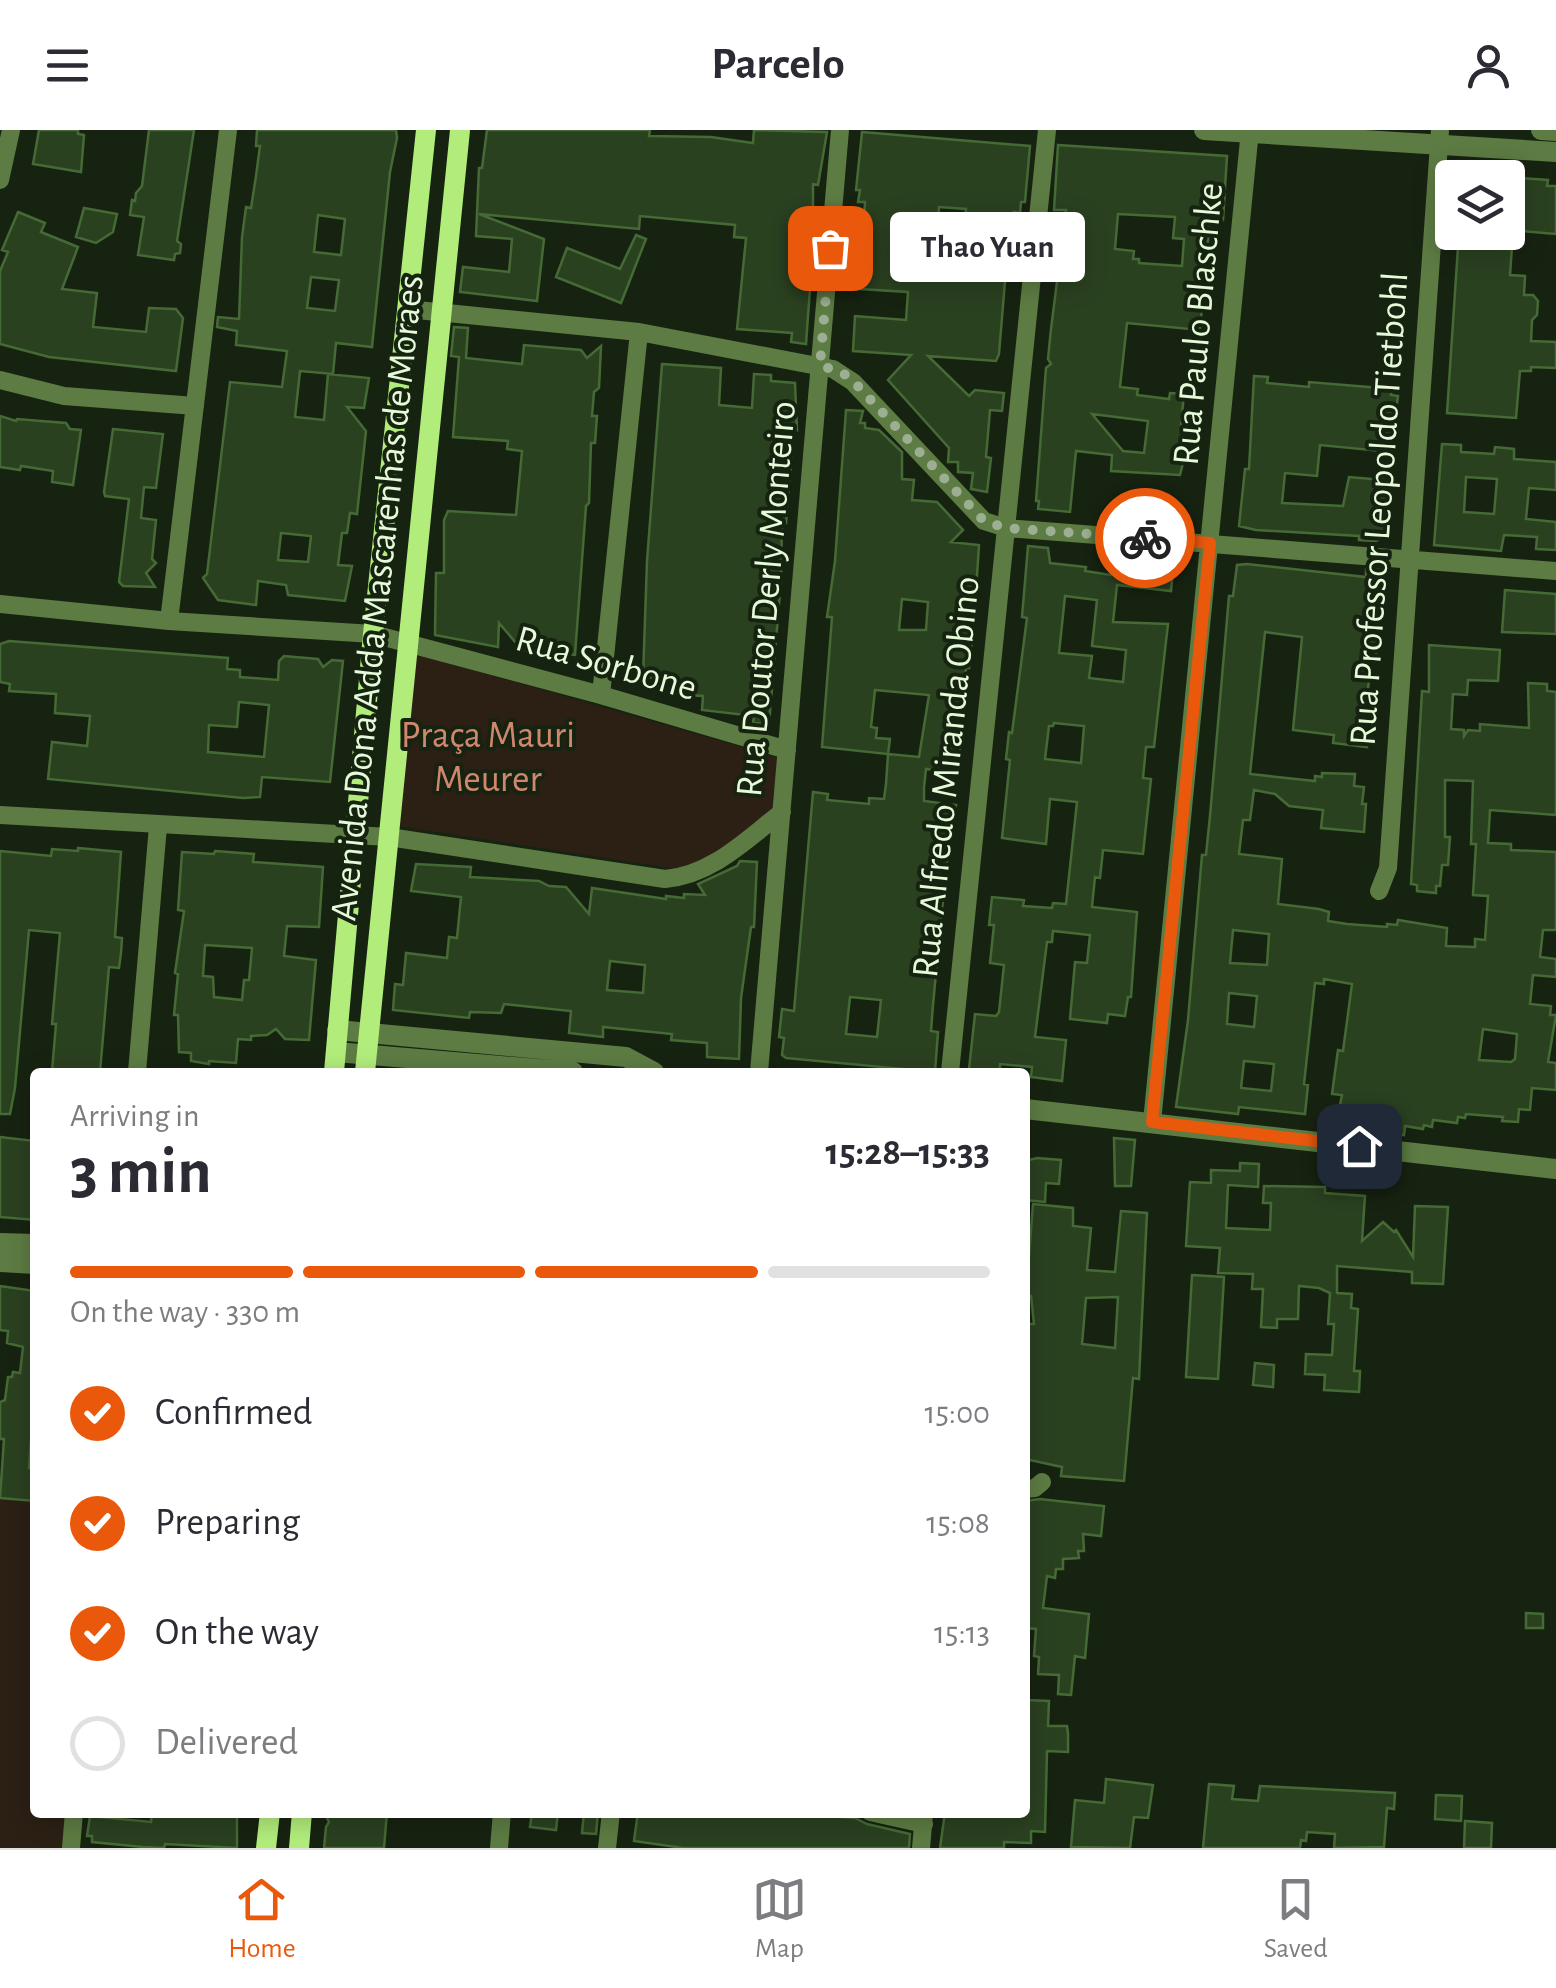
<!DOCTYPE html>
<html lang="en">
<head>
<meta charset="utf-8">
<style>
	:root { --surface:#fff; --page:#f2f2f3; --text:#2b2b33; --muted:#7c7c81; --line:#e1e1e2; --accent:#ea580c }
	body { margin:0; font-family:"Alegreya Sans",sans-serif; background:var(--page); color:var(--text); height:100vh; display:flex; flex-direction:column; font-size:38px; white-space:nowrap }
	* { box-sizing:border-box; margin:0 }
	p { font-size:32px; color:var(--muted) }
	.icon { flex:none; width:55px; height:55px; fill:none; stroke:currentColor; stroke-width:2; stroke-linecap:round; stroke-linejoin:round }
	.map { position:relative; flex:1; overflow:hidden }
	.sheet { position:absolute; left:30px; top:938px; width:1000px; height:750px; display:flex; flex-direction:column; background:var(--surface); border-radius:10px; box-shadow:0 5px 25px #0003 }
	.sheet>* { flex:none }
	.tools { position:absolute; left:1435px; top:30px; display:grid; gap:20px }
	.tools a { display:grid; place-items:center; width:90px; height:90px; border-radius:10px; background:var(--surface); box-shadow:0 5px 25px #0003; font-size:50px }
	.pin { position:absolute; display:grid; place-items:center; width:85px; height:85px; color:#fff; margin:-42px; border-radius:20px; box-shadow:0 5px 15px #0006 }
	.courier { position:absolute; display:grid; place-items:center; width:100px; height:100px; margin:-50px; border:8px solid #ea580c; border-radius:50%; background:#fff; color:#222; box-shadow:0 2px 12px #0007 }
	.bubble { position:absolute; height:70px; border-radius:10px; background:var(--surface); box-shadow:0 5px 25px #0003; font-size:32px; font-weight:700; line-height:70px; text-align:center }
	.headline em { font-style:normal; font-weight:700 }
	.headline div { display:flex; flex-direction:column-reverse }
	.headline { display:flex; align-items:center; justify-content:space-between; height:170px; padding:0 40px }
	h1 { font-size:65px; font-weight:700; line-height:75px }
	.bar { display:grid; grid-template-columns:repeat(4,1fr); gap:15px 10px; align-content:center; height:120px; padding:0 40px }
	.bar i { height:12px; border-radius:8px; background:var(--line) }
	.bar .selected { background:var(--accent) }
	.bar p { grid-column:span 4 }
	ol { padding:0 40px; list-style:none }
	li { display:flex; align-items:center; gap:30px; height:110px }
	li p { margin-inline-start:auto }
	li .icon { padding:10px; border-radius:50%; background:var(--accent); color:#fff; stroke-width:4 }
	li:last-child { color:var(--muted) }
	li i { width:55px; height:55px; border:5px solid var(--line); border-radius:50% }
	header { display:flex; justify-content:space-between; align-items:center; height:130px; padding:0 40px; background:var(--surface); font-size:45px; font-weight:700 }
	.dock { display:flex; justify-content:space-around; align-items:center; height:140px; border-top:2px solid var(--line); background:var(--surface); font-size:28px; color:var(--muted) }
	.dock a { display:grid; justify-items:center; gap:5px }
	.dock .selected { color:var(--accent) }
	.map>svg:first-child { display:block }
	.green { fill:#2c2015 }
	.building { fill:#2a4120; stroke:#456a35; stroke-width:2.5; fill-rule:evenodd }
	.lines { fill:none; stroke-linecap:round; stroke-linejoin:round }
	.minor { stroke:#5d7c43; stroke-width:18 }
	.tertiary { stroke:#5d7c43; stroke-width:20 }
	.secondary { stroke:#b2ed7c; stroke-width:20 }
	.done { stroke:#9daf92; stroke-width:10; stroke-dasharray:0 18 }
	.route { stroke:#ea580c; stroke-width:12 }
	.labels { text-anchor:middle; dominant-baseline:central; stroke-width:8; stroke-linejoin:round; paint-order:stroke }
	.street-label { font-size:38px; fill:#e5fad8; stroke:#172311 }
	.park-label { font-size:38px; fill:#d1876e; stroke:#172311 }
</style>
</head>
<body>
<header><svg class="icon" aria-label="menu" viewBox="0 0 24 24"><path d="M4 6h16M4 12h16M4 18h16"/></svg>Parcelo<svg class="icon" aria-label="person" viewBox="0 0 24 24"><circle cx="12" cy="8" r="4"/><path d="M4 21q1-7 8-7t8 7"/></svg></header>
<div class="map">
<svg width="1556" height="1718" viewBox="0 0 1556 1718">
	<rect width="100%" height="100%" fill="#172311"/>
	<path class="green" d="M417,524L783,629L778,678L690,741L399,696Z
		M0,1361L35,1365V1682L67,1683L64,1718H0Z"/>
	<path class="building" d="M39,0H78V4L84,5L81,42L33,34Z
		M149,0H194L177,111L181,114L180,123L175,124L174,130L138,125L144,87L130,85L132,70L135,71L136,63L142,56Z
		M257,0H396L397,8L390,42L372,217L336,213L333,244L300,241L295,287L324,290L328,244L369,248L364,278L347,277L366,301L357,384L350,383L347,403H342L338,435L352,436L345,471L288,465L286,455L258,451L256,475L218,470L203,448L207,444L230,252L282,257L287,221L236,215L237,201L217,197L218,187L239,189L242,107L246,77L251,78L256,46L260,16H256ZM318,85L345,89L341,125L314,122ZM311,147L339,150L335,181L307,178ZM281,403L311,406L308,432L278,430Z
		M487,0H650L649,6L711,7L753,13L754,0L827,2L818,55L813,54V117L806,214L791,212L792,203L737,199L746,108L734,107L735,95L640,86L639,99L479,84L544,109L537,171L460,162L463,137L509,142L512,109L476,106L479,38H482Z
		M862,2L1030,16L1025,72H1021L1020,83L1014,82L1012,111H1005L1003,139H1006L999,224L996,231L928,226L969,266L975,260L1004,263L1002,281L990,280L986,327L991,328L987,362L971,359L973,343L958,342V332H948L949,318L888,250L911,225L853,221L855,186L906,190L908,162L860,159L865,72H858L860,60H856ZM939,77L966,79L963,108L937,106Z
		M1058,15L1227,26L1223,90L1210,89L1200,200L1127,193L1120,257L1138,259L1137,265L1169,269L1170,263L1184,264L1181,296H1186L1184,313H1188L1180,345L1111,341L1112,325L1076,321L1070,382L1038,379L1039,371H1036L1046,238L1051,234L1048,229L1051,199L1066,80H1054ZM1118,84L1175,87L1173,108L1184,109L1182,136L1139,133V129H1133L1134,121L1115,119ZM1092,284L1148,291L1144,323L1123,321Z
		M1508,47L1548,50L1547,56H1556V104L1508,100Z
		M84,78L117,84L113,102L96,113L76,107Z
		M18,82L45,93L41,102L78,117L62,159L97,163L93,197L146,202L149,178L176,179L183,188L176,241L49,227L0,214V141L8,122L2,120Z
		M1459,102H1513L1510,145L1525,146L1524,165H1533L1538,171L1537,185L1532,190L1531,211L1556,212V238L1531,237V241H1520L1516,288L1447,283Z
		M636,105L646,109L621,173L556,147L567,118L620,139Z
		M454,197L468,198L466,228L522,234L524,215L581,220L587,228L601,216L599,258L594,262L592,286H597L595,313H591L589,373L586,376L575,525L522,520L499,493L498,517L435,505L436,443H444V390L448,381L516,385L522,321L507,319L508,311L453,307L459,227L451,226Z
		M662,234L721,238L719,275L752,278L754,244L771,245V251L795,253L797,300L794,299L786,393H782L781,451L769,594L753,593L754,586L702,580L703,566L688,565L689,552L643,547L647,431Z
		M1254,246L1268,247L1267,253L1309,257V252L1392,259L1391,265L1398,266L1391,322L1320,315L1317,346L1285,343L1282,373L1343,376L1349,347L1383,350V355L1391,356L1387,405L1376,411L1359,410V406L1256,400L1239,396L1245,339H1249Z
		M846,280L863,281L860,293H865V298L879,300L902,322V349L914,350L912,370L937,372L963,400L951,412L979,415L975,476H970L967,510L972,511L969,538H966L958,643L926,639L924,657V671L956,675L946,738L933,875L931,901L938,902L935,942L786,928L782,925L784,908L779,907L782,879L794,881L813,662L828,664L827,670L869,674V668L884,669L886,654L888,624L822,617L832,487H827L835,431ZM902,469L928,472L926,500H899ZM875,560L929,565L919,627L888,624L890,609L876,608L877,598L871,597ZM850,867L881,870L877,907L846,904Z
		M0,286L16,291L17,289L66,293L70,299L81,300L73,355L52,352L53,341L21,336L20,340L0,337Z
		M113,299L163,304L156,358L144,357L141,388L156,390L152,429L156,433L146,443L155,457L123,456L119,452L129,369L105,366L104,362Z
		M1442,314L1461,315V322L1494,324L1495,317L1514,319V329L1556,332V360L1529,358L1526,389L1556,392V420L1536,419L1537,407L1504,405L1501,421L1434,415ZM1466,347L1497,349L1494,384L1464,382Z
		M1028,416L1048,418L1050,433L1086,437L1085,441L1111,445L1113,428L1174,429L1171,461L1117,455L1113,492L1168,494L1154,617H1146L1143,648L1151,649L1143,724L1103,720L1100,748L1095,747L1092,777L1137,782L1131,867H1128L1125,886L1108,884L1107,893L1070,889L1075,832L1087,833L1090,805L1053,801L1052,812H1047L1035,907L1066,910L1062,951L1031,947L1032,937L1000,934V942L969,939L975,884L996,886L999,882L1004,835L990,833L994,795H989L992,767L1024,770L1023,776L1052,778L1053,773L1066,774L1077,672L1050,669L1046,714L1002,708L1010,630L1006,629L1009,602L1012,603L1027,488L1022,487ZM1065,466L1097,470L1092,516L1126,520L1123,552L1089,548L1092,526L1059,523ZM1054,593L1084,596L1081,633L1045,629L1049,596H1053Z
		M1247,434L1366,447V439L1382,440L1376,530H1371L1368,559L1365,596L1369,601L1367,617L1333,613L1334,605L1293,600L1302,507L1265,502L1250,644L1315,651V646L1322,647V643L1355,644L1354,656L1364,657L1362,674H1366L1364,702L1321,698L1323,680L1289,676L1275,664L1254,660L1250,690H1243L1239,724L1282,729L1278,774L1319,779L1329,782L1328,791L1347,794L1387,797V794L1397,795L1398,790L1447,798L1446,816L1475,817V809L1485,810L1488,766L1473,765L1476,714H1471L1473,651L1445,650V707H1450L1448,735H1442L1440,756H1436V763L1417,761V755L1411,754L1422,561L1429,562V515L1500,520L1498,551L1468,550L1467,565L1453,564L1451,599L1464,600V606L1468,600L1480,601V594L1529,598L1528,553L1547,554V561L1556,562V685L1490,680L1488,713L1511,714V720L1556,722V800H1543L1540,827L1556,829V847L1533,845L1530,874L1551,876L1550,885H1556L1548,932L1556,933V960L1532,958L1530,980L1519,979L1518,992L1502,991L1503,987L1466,984L1465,988L1458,987L1457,993L1433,990L1432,997L1424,995L1423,999L1405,996L1404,1005L1363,999L1365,989L1338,984L1342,965L1332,964L1338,920L1343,921L1352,854L1324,849V854L1315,853L1304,954L1308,955L1305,984L1239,977L1238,984L1176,977L1188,890L1202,725H1206L1210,686L1229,466H1233L1237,435ZM1233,800L1269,804L1267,835L1230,833ZM1229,863L1257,866L1254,897L1227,894ZM1483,899L1517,904L1515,929L1511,932L1479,930ZM1244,931L1274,934L1271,961L1241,958Z
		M1505,460L1556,464V504L1502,502Z
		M9,511L228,528L227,539L240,540V547L278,550L279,531L284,526L318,529L323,537L332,530L343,531L330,652L262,647L260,667L243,668L48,649L52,612L87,616L90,586L55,583L56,564L9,561L10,554L0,552V514ZM239,572L269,575L264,627L208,622L209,595L237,597Z
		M78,718L121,722L115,807L122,808L121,823L119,838L109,837L100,942L52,941L56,894H52L60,803L29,800L15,958L10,984H0V721L51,726L52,719L78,721Z
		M215,721L254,724L253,732L323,737L319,797L287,796L284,826L316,830L309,910L285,909L276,899L267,905L251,906V910L238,909L236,933L209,931V934L191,931V923L179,922L178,885H174L178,844L175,843L184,781L178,780L182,722L214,724ZM205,815L252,818L249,850H244L242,870L214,867L213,847L203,846Z
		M740,731L757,732L754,797H751L741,868L739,929L707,927V913L671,910L672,904L603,897V907L569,903L571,881L504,874L501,883L470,882L469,888L393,880L395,854L403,855L406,823L447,828L449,807L457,808L461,767L411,761L416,734L471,737L470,747L539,751L549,756L566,757L589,784L592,758L666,769V766L684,768V764L705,765L698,754L737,736ZM610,831L645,835L643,863L607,860Z
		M0,1007L35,1011V1090L0,1087Z
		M1114,1008L1135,1010L1131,1056H1115Z
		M1037,1028L1061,1030L1059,1054L1046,1053L1045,1072L1025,1070V1031Z
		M1240,1033L1259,1034L1258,1057L1228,1055L1226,1098L1270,1100L1271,1073H1263L1264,1056L1325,1057V1063L1365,1066L1362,1111L1383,1092L1394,1102L1396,1100L1413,1127L1415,1076L1448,1077L1443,1154L1412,1153V1142L1337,1136V1163L1352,1164L1351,1178L1358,1179L1354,1241H1360L1359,1262L1324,1260L1325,1245L1305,1244L1306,1224L1332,1225L1334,1194H1328L1330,1163L1319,1158L1299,1156L1298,1189H1277V1198L1261,1197L1263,1159H1252L1253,1144L1218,1143L1220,1118L1186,1116L1190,1052L1211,1053V1040L1240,1041Z
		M1033,1074L1073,1078V1096L1091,1098L1087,1140L1115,1142L1121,1081L1147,1083L1139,1249L1133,1248L1124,1351L1061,1346L1062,1337L1025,1329V1194H1034L1031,1166H1026ZM1118,1167L1115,1218L1082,1214L1086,1168Z
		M1192,1145L1224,1147L1218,1249L1186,1247Z
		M0,1156L35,1161V1311L31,1310L29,1338L35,1339V1371L0,1368L4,1309H0V1272L5,1270L8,1247H12L13,1242L20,1243L23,1217L7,1213L8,1201L0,1200Z
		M1255,1233L1274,1235L1273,1257L1253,1255Z
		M1040,1369L1104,1376L1101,1406L1083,1404L1084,1421H1078L1079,1428L1063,1429V1439H1056L1055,1448L1047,1446L1043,1478L1089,1484L1085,1528L1075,1526L1071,1565L1058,1564L1059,1545L1038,1544L1039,1527L1034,1526L1036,1499L1025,1498V1371Z
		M1526,1483L1543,1484V1498H1526Z
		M1025,1570L1049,1571L1048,1596H1067L1068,1603V1622L1047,1621L1045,1702L1031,1701V1713L1004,1712V1718H940L945,1682H1025Z
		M1106,1649L1153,1655L1148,1688L1134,1687L1130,1718L1071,1717L1075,1670L1104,1673Z
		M1209,1654L1234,1656L1232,1669L1258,1671L1260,1656L1395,1663L1394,1679L1387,1678L1384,1717L1334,1718L1335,1704L1307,1702L1306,1711L1301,1710L1300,1718H1203Z
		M1436,1665L1462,1666L1461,1691L1435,1689Z
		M152,1682H237V1718L165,1714L164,1718L143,1717L92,1712V1706H87L90,1686L151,1692Z
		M324,1682H387L384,1718H324L326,1697L329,1692Z
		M532,1682H558L556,1700L530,1697Z
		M584,1682H598L596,1704L582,1703Z
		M638,1682L656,1686V1682H827V1686L855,1688L867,1694L910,1704L909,1718H683L634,1711Z
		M1465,1691L1492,1693L1491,1718H1464Z"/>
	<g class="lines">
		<path class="minor" d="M0,50L11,0
			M407,179L639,202L833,239L853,252L984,391L1006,398L1556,441
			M0,250L64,266L195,276
			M0,474L169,491L373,504L601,565L787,620
			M169,491L228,0
			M601,565L639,202
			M0,685L389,707L665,749C712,745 746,710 782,682
			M1379,761L1388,738L1440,0
			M137,942L158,696
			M759,942L840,0
			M950,942L1047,0
			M1152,992L1250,0
			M1025,1359L1035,1358L1042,1352
			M870,1682L924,1694
			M71,1718L74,1682
			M499,1718L502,1682
			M607,1718L611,1682
			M921,1718L924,1684"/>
		<path class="tertiary" d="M1204,0L1556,22
			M1541,0L1556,1
			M337,900L626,927L654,942
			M336,922L573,942
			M1025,979L1556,1039
			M0,1113L35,1114
			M0,1132L35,1134"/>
		<path class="secondary" d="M334,942L373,504L426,0
			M365,942L460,0
			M266,1718L270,1682
			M299,1718L302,1682"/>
	</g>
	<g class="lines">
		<path class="done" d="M830,118L820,235L844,244L854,252L984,391L1006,398L1145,408"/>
		<path class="route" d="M1145,408L1210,413L1152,992L1359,1016"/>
	</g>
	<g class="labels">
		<g class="street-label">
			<text transform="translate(1199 194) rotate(-85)">Rua Paulo Blaschke</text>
			<text transform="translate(1380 379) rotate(-86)">Rua Professor Leopoldo Tietbohl</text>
			<text transform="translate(378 468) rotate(-84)">Avenida Dona Adda Mascarenhas de Moraes</text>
			<text transform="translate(767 469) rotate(-85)">Rua Doutor Derly Monteiro</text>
			<text transform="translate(606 534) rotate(16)">Rua Sorbone</text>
			<text transform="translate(947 647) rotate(-84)">Rua Alfredo Miranda Obino</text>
		</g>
		<g class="park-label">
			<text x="488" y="606">Praça Mauri<tspan x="488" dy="44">Meurer</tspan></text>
		</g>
	</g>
</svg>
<div class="tools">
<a><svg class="icon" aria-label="layers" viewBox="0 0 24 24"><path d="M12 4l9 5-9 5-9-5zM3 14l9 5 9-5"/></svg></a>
</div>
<div class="pin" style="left:830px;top:118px;background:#ea580c"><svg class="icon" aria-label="bag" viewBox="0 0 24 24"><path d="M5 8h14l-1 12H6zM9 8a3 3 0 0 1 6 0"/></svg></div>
<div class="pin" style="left:1359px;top:1016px;background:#1f2937"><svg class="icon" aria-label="home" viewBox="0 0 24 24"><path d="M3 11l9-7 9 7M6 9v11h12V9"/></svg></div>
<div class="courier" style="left:1145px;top:408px"><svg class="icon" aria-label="bike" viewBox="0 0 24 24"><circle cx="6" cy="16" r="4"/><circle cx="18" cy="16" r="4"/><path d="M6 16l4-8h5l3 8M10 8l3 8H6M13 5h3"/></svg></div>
<div class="bubble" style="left:890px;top:82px;width:195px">Thao Yuan</div>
<section class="sheet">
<div class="headline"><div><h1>3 min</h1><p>Arriving in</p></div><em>15:28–15:33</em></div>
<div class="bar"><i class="selected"></i><i class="selected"></i><i class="selected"></i><i></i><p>On the way · 330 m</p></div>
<ol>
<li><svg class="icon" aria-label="check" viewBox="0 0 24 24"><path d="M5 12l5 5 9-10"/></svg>Confirmed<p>15:00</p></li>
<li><svg class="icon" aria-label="check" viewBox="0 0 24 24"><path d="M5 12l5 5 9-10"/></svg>Preparing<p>15:08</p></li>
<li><svg class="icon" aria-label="check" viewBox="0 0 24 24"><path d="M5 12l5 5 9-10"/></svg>On the way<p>15:13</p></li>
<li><i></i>Delivered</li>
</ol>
</section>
</div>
<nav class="dock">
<a class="selected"><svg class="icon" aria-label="home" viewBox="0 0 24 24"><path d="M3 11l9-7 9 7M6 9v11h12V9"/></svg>Home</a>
<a><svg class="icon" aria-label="map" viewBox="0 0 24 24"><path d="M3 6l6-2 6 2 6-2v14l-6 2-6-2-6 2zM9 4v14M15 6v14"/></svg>Map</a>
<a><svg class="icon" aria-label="saved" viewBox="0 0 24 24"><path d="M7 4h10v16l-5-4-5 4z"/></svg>Saved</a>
</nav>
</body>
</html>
